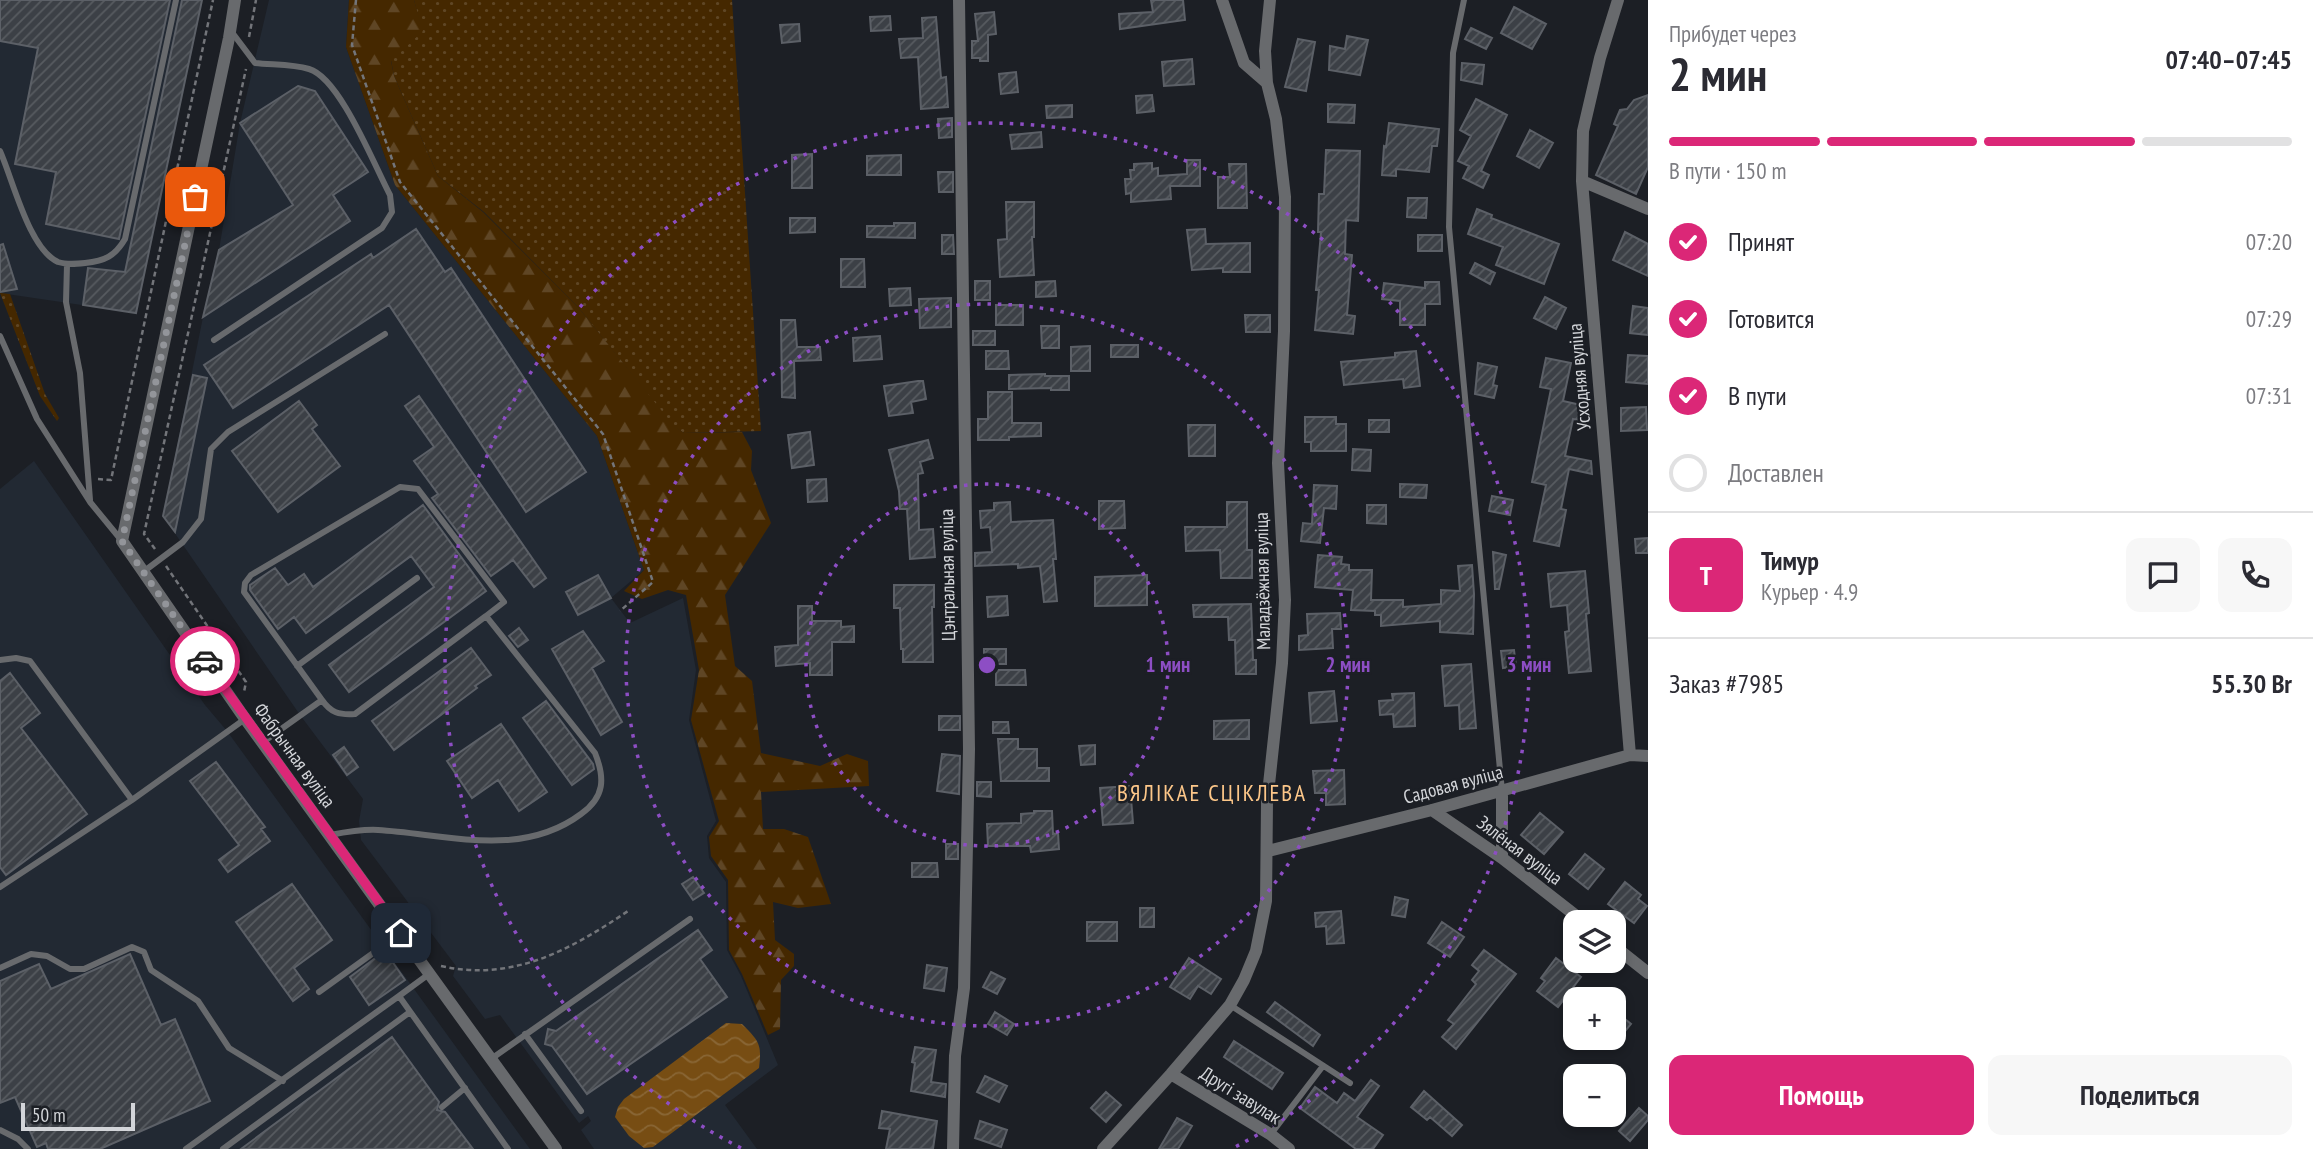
<!DOCTYPE html>
<html lang="ru">
<head>
<meta charset="utf-8">
<style>
	:root { --surface:#fff; --page:#f7f7f7; --text:#2b2b33; --muted:#7c7c81; --line:#e1e1e2; --accent:#db2777 }
	body { margin:0; font-family:"PT Sans Narrow",sans-serif; background:var(--page); color:var(--text); height:100vh; display:flex; flex-direction:column; font-size:26px; white-space:nowrap }
	* { box-sizing:border-box; margin:0 }
	p { font-size:23px; color:var(--muted) }
	.icon { flex:none; width:38px; height:38px; fill:none; stroke:currentColor; stroke-width:2; stroke-linecap:round; stroke-linejoin:round }
	.map { position:relative; flex:1; overflow:hidden }
	.details { display:flex; flex-direction:column; background:var(--surface); width:665px }
	.details>* { flex:none }
	.fabs { position:absolute; left:1563px; top:910px; display:grid; gap:14px }
	.fabs a { display:grid; place-items:center; width:63px; height:63px; border-radius:14px; background:var(--surface); box-shadow:0 4px 10px #0003; font-size:35px }
	.scale { position:absolute; left:21px; bottom:18px; width:114px; box-sizing:border-box; padding-left:7px; border:4px solid #d3d5d9; border-top:0; font-size:19px; line-height:24px; white-space:nowrap; color:#d3d5d9; -webkit-text-stroke:5px #1c1f25; paint-order:stroke }
	.pin { position:absolute; display:grid; place-items:center; width:60px; height:60px; color:#fff; margin:-30px; border-radius:14px; box-shadow:0 4px 10px #0006 }
	.courier { position:absolute; display:grid; place-items:center; width:70px; height:70px; margin:-35px; border:5px solid #db2777; border-radius:50%; background:#fff; color:#222; box-shadow:0 2px 9px #0007 }
	.overview em { font-style:normal; font-weight:600 }
	.overview div { display:flex; flex-direction:column-reverse }
	.overview { display:flex; align-items:center; justify-content:space-between; height:119px; padding:0 21px }
	h1 { font-size:46px; font-weight:600; line-height:52px }
	.bar { display:grid; grid-template-columns:repeat(4,1fr); gap:10px 7px; align-content:center; height:84px; padding:0 21px }
	.bar i { height:9px; border-radius:5px; background:var(--line) }
	.bar .current { background:var(--accent) }
	.bar p { grid-column:span 4 }
	.line { display:flex; align-items:center; gap:18px; padding:0 21px; border-top:2px solid var(--line) }
	.line div { flex:1 }
	.round { display:grid; place-items:center; flex:none; width:74px; height:74px; border-radius:14px; background:var(--page) }
	ol { padding:0 21px; list-style:none }
	li { display:flex; align-items:center; gap:21px; height:77px }
	li p { margin-inline-start:auto }
	li .icon { padding:7px; border-radius:50%; background:var(--accent); color:#fff; stroke-width:4 }
	li:last-child { color:var(--muted) }
	li i { width:38px; height:38px; border:4px solid var(--line); border-radius:50% }
	.action { display:flex; gap:14px; margin-top:auto; padding:14px 21px }
	.action a { flex:1; height:80px; border-radius:14px; background:var(--accent); color:#fff; font-size:28px; font-weight:600; line-height:80px; text-align:center }
	.action a+a { background:var(--page); color:var(--text) }
	main { display:flex; flex:1; min-height:0 }
	.map>svg:first-child { display:block }
	.built { fill:#222933 }
	.grass { fill:url(#grass-dots) }
	.forest { fill:url(#forest-firs) }
	.water { fill:url(#water-waves) }
	.building { fill:url(#building-hatch); stroke:#5c6067; stroke-width:2 }
	.lines { fill:none; stroke-linecap:round; stroke-linejoin:round }
	.path { stroke:#73757a; stroke-width:2.5; stroke-dasharray:5 3.5; stroke-linecap:butt }
	.service { stroke:#686a6d; stroke-width:6 }
	.minor { stroke:#686a6d; stroke-width:12 }
	.done { stroke:#93959a; stroke-width:7; stroke-dasharray:0 12.6 }
	.route { stroke:#db2777; stroke-width:9 }
	.ring { fill:none; stroke:#8d4ec4; stroke-width:3.5; stroke-dasharray:3.5 7 }
	.labels { text-anchor:middle; dominant-baseline:central; stroke-width:5; stroke-linejoin:round; paint-order:stroke }
	.street-label { font-size:19px; fill:#d3d5d9; stroke:#1c1f25 }
	.quarter-label { font-size:23px; letter-spacing:2px; fill:#fdc789; stroke:#1c1f25 }
	.centre { fill:#8d4ec4; stroke:#1c1f25; stroke-width:3.5 }
	.ring-label { font-size:21px; text-anchor:middle; font-weight:bold; fill:#8d4ec4; stroke:#1c1f25; stroke-width:5; stroke-linejoin:round; paint-order:stroke }
</style>
</head>
<body>
<main>
<div class="map">
<svg width="1648" height="1149" viewBox="0 0 1648 1149">
	<defs>
		<pattern id="grass-dots" width="8" height="8" patternUnits="userSpaceOnUse" patternTransform="scale(1.75)"><rect width="8" height="8" fill="#452800"/><path d="M2 2h.1M6 6h.1" fill="none" stroke="#5f4625" stroke-width="1.8" stroke-linecap="round"/></pattern>
		<pattern id="forest-firs" width="22" height="20" patternUnits="userSpaceOnUse" patternTransform="scale(1.75)"><rect width="22" height="20" fill="#452800"/><path d="M5 1l3.5 6h-7zM16 11l3.5 6h-7z" fill="#5f4625"/></pattern>
		<pattern id="water-waves" width="16" height="10" patternUnits="userSpaceOnUse" patternTransform="scale(1.75)"><rect width="16" height="10" fill="#774d13"/><path d="M0 5q4-4 8 0t8 0" fill="none" stroke="#896635"/></pattern>
		<pattern id="building-hatch" width="6" height="6" patternUnits="userSpaceOnUse" patternTransform="scale(1.75)"><rect width="6" height="6" fill="#3c4046"/><path d="M-1 1l2-2M0 6l6-6M5 7l2-2" fill="none" stroke="#575b60"/></pattern>
	</defs>
	<rect width="100%" height="100%" fill="#1c1f25"/>
	<path class="built" d="M0,0H202L136,313L0,293Z
		M269,0H349L346,47L395,185L597,436L644,570L611,598L630,623L683,598L696,670L689,720L716,821L707,836L709,858L726,882L727,950L741,976L778,1065L725,1105L757,1149H594L581,1130L591,1121L588,1116L579,1123L500,1015L485,1019L453,976L456,966L361,840L359,821L363,799L300,715L163,516L203,317L219,250L240,123Z
		M34,461L205,705L227,731L530,1149H0V489Z"/>
	<path class="grass" d="M414,0H732L761,431L684,433L673,426L578,307L484,212L438,176L394,76L391,60L422,31Z
		M0,293L10,294L45,394L59,418L57,421L40,396Z"/>
	<path class="forest" d="M349,0H414L423,31L391,61L394,76L438,176L483,212L578,307L674,426L684,433L742,432L752,451L751,470L771,523L725,595L735,666L752,681L761,753L820,766L847,754L868,761L869,786L761,792L763,829H784L808,837L831,904L798,908L773,902L775,940L794,954V966L781,980L780,1029L768,1035L742,974L729,950L728,880L711,856L709,837L719,821L691,720L699,670L686,595L668,590L642,599L624,591L644,570L597,436L395,185L346,47Z"/>
	<path class="water" d="M726,1023L742,1024C759,1041 762,1044 759,1068L653,1147L644,1148L629,1136L615,1117L618,1107L624,1099Z"/>
	<path class="building" d="M0,0H170L119,239L46,224L56,172L15,164L38,48L0,41Z
		M182,0H202L136,313L83,305L88,268L125,272Z
		M1151,0H1183L1185,20L1120,29L1119,14L1153,12Z
		M1514,7L1546,24L1532,49L1501,33Z
		M994,12L996,34L988,35V61H980V58H972V41H978L975,14Z
		M890,16L891,30L871,31L870,17Z
		M936,17L941,78L946,77L948,107L921,109L918,57L901,58L899,39L923,38L922,18Z
		M799,24L800,41L782,43L780,25Z
		M1471,28L1492,38L1486,49L1465,39Z
		M1347,36L1368,40L1360,75L1329,70L1330,46L1345,49Z
		M1298,39L1315,42L1306,91L1285,87Z
		M1192,59L1194,84L1164,86L1162,62Z
		M1462,63L1484,65L1482,84L1461,80Z
		M1016,72L1018,92L1001,94L999,74Z
		M298,86L315,91L368,172L333,195L350,221L203,317L219,250L293,205L240,123Z
		M1152,95L1154,111L1137,113L1136,96Z
		M1648,95V167L1636,194L1596,175L1618,126L1614,124L1620,110L1627,109L1634,100Z
		M1476,99L1507,115L1481,171L1489,175L1483,188L1463,178L1469,166L1458,161L1471,136L1460,130Z
		M1328,104L1355,105L1354,123L1328,122Z
		M1072,105V117L1047,118L1046,106Z
		M952,118V137L939,138L938,119Z
		M1389,123L1439,129L1437,146H1432L1429,172L1396,169V176L1382,175L1384,146L1386,147Z
		M1530,130L1553,143L1539,168L1517,156Z
		M1041,132L1042,147L1012,149L1010,135Z
		M1326,150L1360,151L1358,221L1346,220L1345,254L1352,255L1347,315L1355,316L1353,334L1315,330L1319,290H1316L1321,232H1318L1319,194H1324Z
		M812,154V188H792V155Z
		M901,155V175H867V156Z
		M1187,160H1200V186H1170L1171,199L1131,202V193L1126,194L1125,179H1131L1130,170H1134V164L1152,163V169L1158,168V176L1187,174Z
		M1229,164H1246L1247,208H1218V177H1230Z
		M938,172H953V192H939Z
		M1408,198H1427L1426,218L1407,217Z
		M1006,202H1034V237H1032L1034,275L1000,277L998,240L1007,239Z
		M1477,209L1492,215L1491,218L1559,244L1544,284L1496,265L1503,247L1468,234Z
		M790,218H815V232L790,233Z
		M894,223H915V238L867,237V226H894Z
		M416,229L445,272L451,268L586,472L526,512L389,305L233,408L204,365L371,254L373,258Z
		M1205,229L1206,244L1250,243V272H1223V268L1192,270L1187,230Z
		M1625,232L1648,244V276L1613,260Z
		M942,235H953L954,254H942Z
		M1418,235H1442V251H1418Z
		M3,244L17,289L0,292V245Z
		M841,259H864L865,287H841Z
		M1475,263L1495,273L1490,284L1470,273Z
		M975,281H990V300H975Z
		M1055,281L1056,296L1036,297V282Z
		M1425,282H1439L1440,304H1425V325H1400V301L1382,299L1384,283L1425,288Z
		M910,288L911,305L890,306L889,289Z
		M1545,297L1566,308L1556,329L1534,318Z
		M951,298V327L920,328L919,299Z
		M996,305H1023V325H996Z
		M1633,306L1648,308V335L1630,333Z
		M1245,315H1270V332H1246Z
		M781,320H795L797,347H820L821,360L794,361L795,398L782,397Z
		M1041,326H1059V348H1042Z
		M973,331H995V345H973Z
		M880,336L882,359L854,361L853,338Z
		M1111,345H1138V357H1111Z
		M1090,346V371H1071V347Z
		M986,351H1008L1009,369H986Z
		M1416,351L1420,386L1404,388L1403,379L1344,385L1341,362L1395,357V353Z
		M1628,355L1648,356V384L1626,382Z
		M1546,358L1571,363L1563,401L1581,405L1578,420L1573,419L1565,456L1591,461L1592,474L1569,469L1561,509L1566,510L1559,546L1534,541L1546,485L1532,482L1551,389L1540,387Z
		M1478,363L1497,367L1493,385L1497,386L1494,398L1475,394Z
		M1045,374V376H1069V390H1051V388L1009,389V375Z
		M193,375L207,378L175,532L163,516Z
		M918,381H923L926,399L911,402L913,413L889,416L884,386Z
		M988,392H1012V423H1041V436L1009,437V440H978V419H988Z
		M419,396L546,578L534,587L513,560L491,576L432,498L438,494L414,461L434,447L405,406Z
		M299,401L317,425L312,429L340,466L278,512L232,451Z
		M1646,407L1647,430L1621,431V408Z
		M1305,417H1336V424H1346V451H1311V442H1305Z
		M1369,420H1389V432H1369Z
		M1188,425H1215V456H1189Z
		M810,432L814,465L792,468L788,435Z
		M928,440L933,458L920,462L923,473L918,474L919,530L933,529L935,557L910,559L907,509H900L899,491L889,450Z
		M1353,449L1371,450L1370,471L1352,470Z
		M826,479L827,501L808,502L807,480Z
		M1400,484L1427,485L1426,498L1400,497Z
		M1314,485L1337,486L1336,509L1324,508L1320,543L1301,541L1303,523L1312,524Z
		M1492,496L1513,500L1510,515L1489,511Z
		M1099,501H1124L1125,528L1099,529Z
		M1010,502L1011,522L1053,520L1056,559H1053L1057,601L1044,602L1040,566L1018,568V564L975,566V553L992,552L990,527L981,528L980,511L994,510V503Z
		M1227,502H1247V550H1252V578H1221L1220,550L1186,551L1185,527H1227Z
		M423,505L486,591L349,692L329,665L434,587L411,556L306,633L294,617L278,629L250,590V585L275,568L288,585L304,574L313,587Z
		M1367,505H1386V524L1367,523Z
		M1648,538V553H1636L1635,539Z
		M1493,552L1506,555L1499,589H1495Z
		M1318,555L1342,557L1341,564L1349,565V570H1372L1371,600H1403V607L1441,604V590L1460,591L1458,566L1472,565L1474,594L1473,634L1440,632V621L1381,626V615H1375V611L1351,610L1353,590L1315,587Z
		M1585,571L1589,613L1586,614L1591,671L1569,673L1565,632L1569,631L1567,605L1551,607L1548,574Z
		M598,575L611,598L578,615L566,592Z
		M1147,575V605L1095,606V577Z
		M894,585H934V607H932L933,662H903V649H901L900,608H894Z
		M1007,596L1008,615L988,617L987,597Z
		M1251,604L1253,660H1256V674H1236L1235,640H1229L1228,617H1194L1193,605Z
		M798,606H812V621H841V627L854,626V642H832V675H810V663L776,666L775,647L798,645Z
		M1340,613L1341,629H1332L1333,648L1299,650V636L1308,635L1307,614Z
		M519,628L528,640L518,647L509,636Z
		M583,631L604,661L592,668L622,722L601,735L552,649Z
		M471,648L491,675L475,686L477,688L394,750L372,721Z
		M984,649H1006V664H984Z
		M1514,650L1516,666L1503,668L1501,651Z
		M1471,664L1476,728L1460,729L1459,705L1445,706L1442,666Z
		M996,670H1025L1026,685H996Z
		M10,673L40,713L21,728L87,814L6,875L0,867V681Z
		M1334,691L1337,721L1311,723L1309,693Z
		M1414,693L1415,726L1394,727L1393,714L1380,715L1379,701L1393,700L1392,694Z
		M546,701L593,764L594,769L572,785L523,718Z
		M939,716H960V730H939Z
		M1249,720V739H1214V721Z
		M993,722H1008L1009,733H993Z
		M501,724L547,792L519,811L498,780L472,798L447,761Z
		M998,739H1018V749H1037V768H1049V781H1001Z
		M1095,745V764L1081,765L1079,746Z
		M344,747L358,767L347,775L333,755Z
		M942,754L960,756L959,794L937,791Z
		M216,762L265,827L261,829L270,841L228,872L219,860L239,845L190,781Z
		M1344,770L1345,804L1326,805V793H1315L1313,771Z
		M977,782H991V797L977,796Z
		M1130,786L1133,823L1103,825L1100,788Z
		M1034,811H1052L1053,834L1058,833L1059,849L1031,852L1030,846H988L987,824L1021,823V814L1034,813Z
		M1540,813L1563,832L1544,854L1521,835Z
		M946,844H958V859H946Z
		M1585,854L1604,869L1588,889L1569,874Z
		M912,863H937L938,877H912Z
		M693,877L704,893L693,900L682,884Z
		M1625,882L1641,895L1638,899L1647,906L1634,923L1608,904Z
		M292,884L332,940L294,968L309,989L293,1001L236,922Z
		M1395,897L1408,900L1405,917L1392,915Z
		M1140,908H1154V927H1140Z
		M1341,911L1344,943L1327,944L1326,926L1316,927L1315,913Z
		M1087,922H1117V941H1087Z
		M1442,922L1464,937L1450,957L1428,943Z
		M698,930L712,950L700,959L727,997L587,1094L552,1046L545,1044L548,1029L556,1031Z
		M1484,950L1516,974L1456,1049L1442,1037L1454,1024L1448,1020L1476,984L1472,980L1479,971L1472,965Z
		M385,951L405,980L369,1005L350,977Z
		M130,954L161,1025L175,1019L210,1101L100,1149H48L46,1143L37,1147L15,1097L0,1103V981L39,964L51,989Z
		M1189,958L1221,979L1211,994L1198,986L1190,999L1170,987Z
		M1556,958L1581,977L1558,1007L1537,991L1545,981L1541,978Z
		M927,965L947,968L944,991L924,988Z
		M991,972L1005,979L997,994L983,987Z
		M1275,1002L1320,1035L1313,1046L1267,1012Z
		M1614,1010L1631,1024L1614,1045Z
		M995,1012L1014,1024L1007,1035L988,1024Z
		M392,1037L439,1102L437,1110L445,1112L473,1149H241Z
		M1234,1041L1283,1073L1272,1089L1224,1057Z
		M915,1047L936,1050L931,1082L946,1084L945,1097L911,1091L915,1063L912,1062Z
		M985,1076L1007,1086L999,1102L977,1092Z
		M1371,1080L1379,1086L1357,1117L1383,1135L1373,1149H1356L1300,1108L1315,1087L1337,1103L1344,1093L1355,1101Z
		M1424,1091L1462,1125L1452,1136L1430,1117L1427,1120L1411,1107Z
		M1106,1092L1121,1105L1106,1122L1091,1108Z
		M1639,1108L1648,1116V1120L1630,1141L1619,1131Z
		M882,1111L937,1121L933,1149H886L890,1129L879,1128Z
		M1177,1118L1192,1126L1178,1149H1159Z
		M980,1121L1007,1130L1001,1147L975,1138Z"/>
	<g class="lines">
		<path class="path" d="M356,0L352,45L400,182L603,434L653,582L620,611
			M249,37L256,0
			M98,479L111,480L213,0
			M155,549L144,534L246,69
			M166,566L246,682L244,692
			M441,966C513,982 570,950 628,911"/>
		<path class="service" d="M1464,0L1453,53L1449,227L1502,791
			M0,151C13,180 29,249 58,262C67,265 76,264 85,263C105,261 115,256 125,239L176,0
			M67,265L66,302L80,373L90,500
			M0,336L37,419L90,502L122,541
			M214,340L382,228L392,212L390,195C374,165 340,78 309,69C292,64 272,65 255,63L231,31
			M143,572L183,542L201,519L211,449L228,432L385,334
			M0,660L16,658L30,661L132,800
			M297,666L417,578
			M322,700L244,592L245,583L251,575L400,487L418,489L504,602L486,616
			M263,742L322,700C331,713 339,715 355,714L486,616L595,753C605,778 605,797 581,814C521,859 446,834 378,830C362,829 346,832 330,835
			M0,887L132,800L245,719
			M0,968L31,954L47,956L70,969H84L132,947L144,952L151,970L198,1001L229,1048L283,1081
			M319,992L401,933
			M399,996L429,974
			M1230,1005L1350,1083
			M525,1034L581,1111
			M491,1059L690,919
			M442,1107L465,1088
			M0,1130L18,1139L28,1149
			M1271,1134L1323,1066
			M186,1149L399,996L508,1149
			M223,1149L410,1012"/>
		<path class="minor" d="M235,0L229,38L122,541L241,713L556,1149
			M1222,0L1244,63L1267,83
			M1618,0L1600,58L1583,131L1582,181L1630,755
			M1582,181L1648,209
			M1502,791V858
			M1432,810L1502,858L1584,922
			M1268,851L1432,810L1630,755L1648,756
			M1614,946L1648,973
			M1171,1074L1270,1134L1289,1149
			M953,1149L955,1056L964,988L969,749L959,0
			M1103,1149L1171,1074L1230,1005L1244,980L1256,951L1266,901L1267,803L1282,663L1285,600L1278,463L1284,331L1285,197L1276,119L1267,83L1265,51L1270,0"/>
	</g>
	<g class="lines">
		<path class="done" d="M195,197L122,541L205,661"/>
		<path class="route" d="M205,661L401,933"/>
	</g>
	<g class="ring">
		<circle cx="987" cy="665" r="181"/>
		<circle cx="987" cy="665" r="361"/>
		<path d="M741 1148A542 542 0 1 1 1233 1148"/>
	</g>
	<g class="labels">
		<g class="street-label">
			<text transform="translate(1579 377) rotate(-95)">Усходняя вуліца</text>
			<text transform="translate(947 575) rotate(-91)">Цэнтральная вуліца</text>
			<text transform="translate(1262 581) rotate(-91)">Маладзёжная вуліца</text>
			<text transform="translate(295 755) rotate(54)">Фабрычная вуліца</text>
			<text transform="translate(1453 784) rotate(-15)">Садовая вуліца</text>
			<text transform="translate(1520 850) rotate(37)">Зялёная вуліца</text>
			<text transform="translate(1241 1095) rotate(32)">Другі завулак</text>
		</g>
		<g class="quarter-label">
			<text x="1212" y="792">ВЯЛІКАЕ СЦІКЛЕВА</text>
		</g>
	</g>
	<circle cx="987" cy="665" r="10" class="centre"/>
	<g class="ring-label">
		<text x="1168" y="672">1 мин</text>
		<text x="1348" y="672">2 мин</text>
		<text x="1529" y="672">3 мин</text>
	</g>
</svg>
<div class="fabs">
<a><svg class="icon" aria-label="layers" viewBox="0 0 24 24"><path d="M12 4l9 5-9 5-9-5zM3 14l9 5 9-5"/></svg></a>
<a>+</a>
<a>−</a>
</div>
<div class="scale">50 m</div>
<div class="pin" style="left:195px;top:197px;background:#ea580c"><svg class="icon" aria-label="bag" viewBox="0 0 24 24"><path d="M5 8h14l-1 12H6zM9 8a3 3 0 0 1 6 0"/></svg></div>
<div class="pin" style="left:401px;top:933px;background:#1f2937"><svg class="icon" aria-label="home" viewBox="0 0 24 24"><path d="M3 11l9-7 9 7M6 9v11h12V9"/></svg></div>
<div class="courier" style="left:205px;top:661px"><svg class="icon" aria-label="car" viewBox="0 0 24 24"><path d="M5 17H2v-5l4-1 3-4h7l3 4 3 1v5h-3M9 17h6M6 11h13"/><circle cx="7" cy="17" r="2"/><circle cx="17" cy="17" r="2"/></svg></div>
</div>
<section class="details">
<div class="overview"><div><h1>2 мин</h1><p>Прибудет через</p></div><em>07:40–07:45</em></div>
<div class="bar"><i class="current"></i><i class="current"></i><i class="current"></i><i></i><p>В пути · 150 m</p></div>
<ol>
<li><svg class="icon" aria-label="check" viewBox="0 0 24 24"><path d="M5 12l5 5 9-10"/></svg>Принят<p>07:20</p></li>
<li><svg class="icon" aria-label="check" viewBox="0 0 24 24"><path d="M5 12l5 5 9-10"/></svg>Готовится<p>07:29</p></li>
<li><svg class="icon" aria-label="check" viewBox="0 0 24 24"><path d="M5 12l5 5 9-10"/></svg>В пути<p>07:31</p></li>
<li><i></i>Доставлен</li>
</ol>
<div class="line" style="height:126px"><b class="round" style="background:var(--accent);color:#fff">Т</b><div><b>Тимур</b><p>Курьер · 4.9</p></div><a class="round"><svg class="icon" aria-label="chat" viewBox="0 0 24 24"><path d="M4 5h16v11H9l-5 4z"/></svg></a><a class="round"><svg class="icon" aria-label="phone" viewBox="0 0 24 24"><path d="M5 4h4l2 5-3 2q2 4 5 5l2-3 5 2v4C11 20 4 13 5 4z"/></svg></a></div>
<div class="line" style="height:91px"><div>Заказ #7985</div><b>55.30 Br</b></div>
<div class="action"><a>Помощь</a><a>Поделиться</a></div>
</section>
</main>
</body>
</html>
